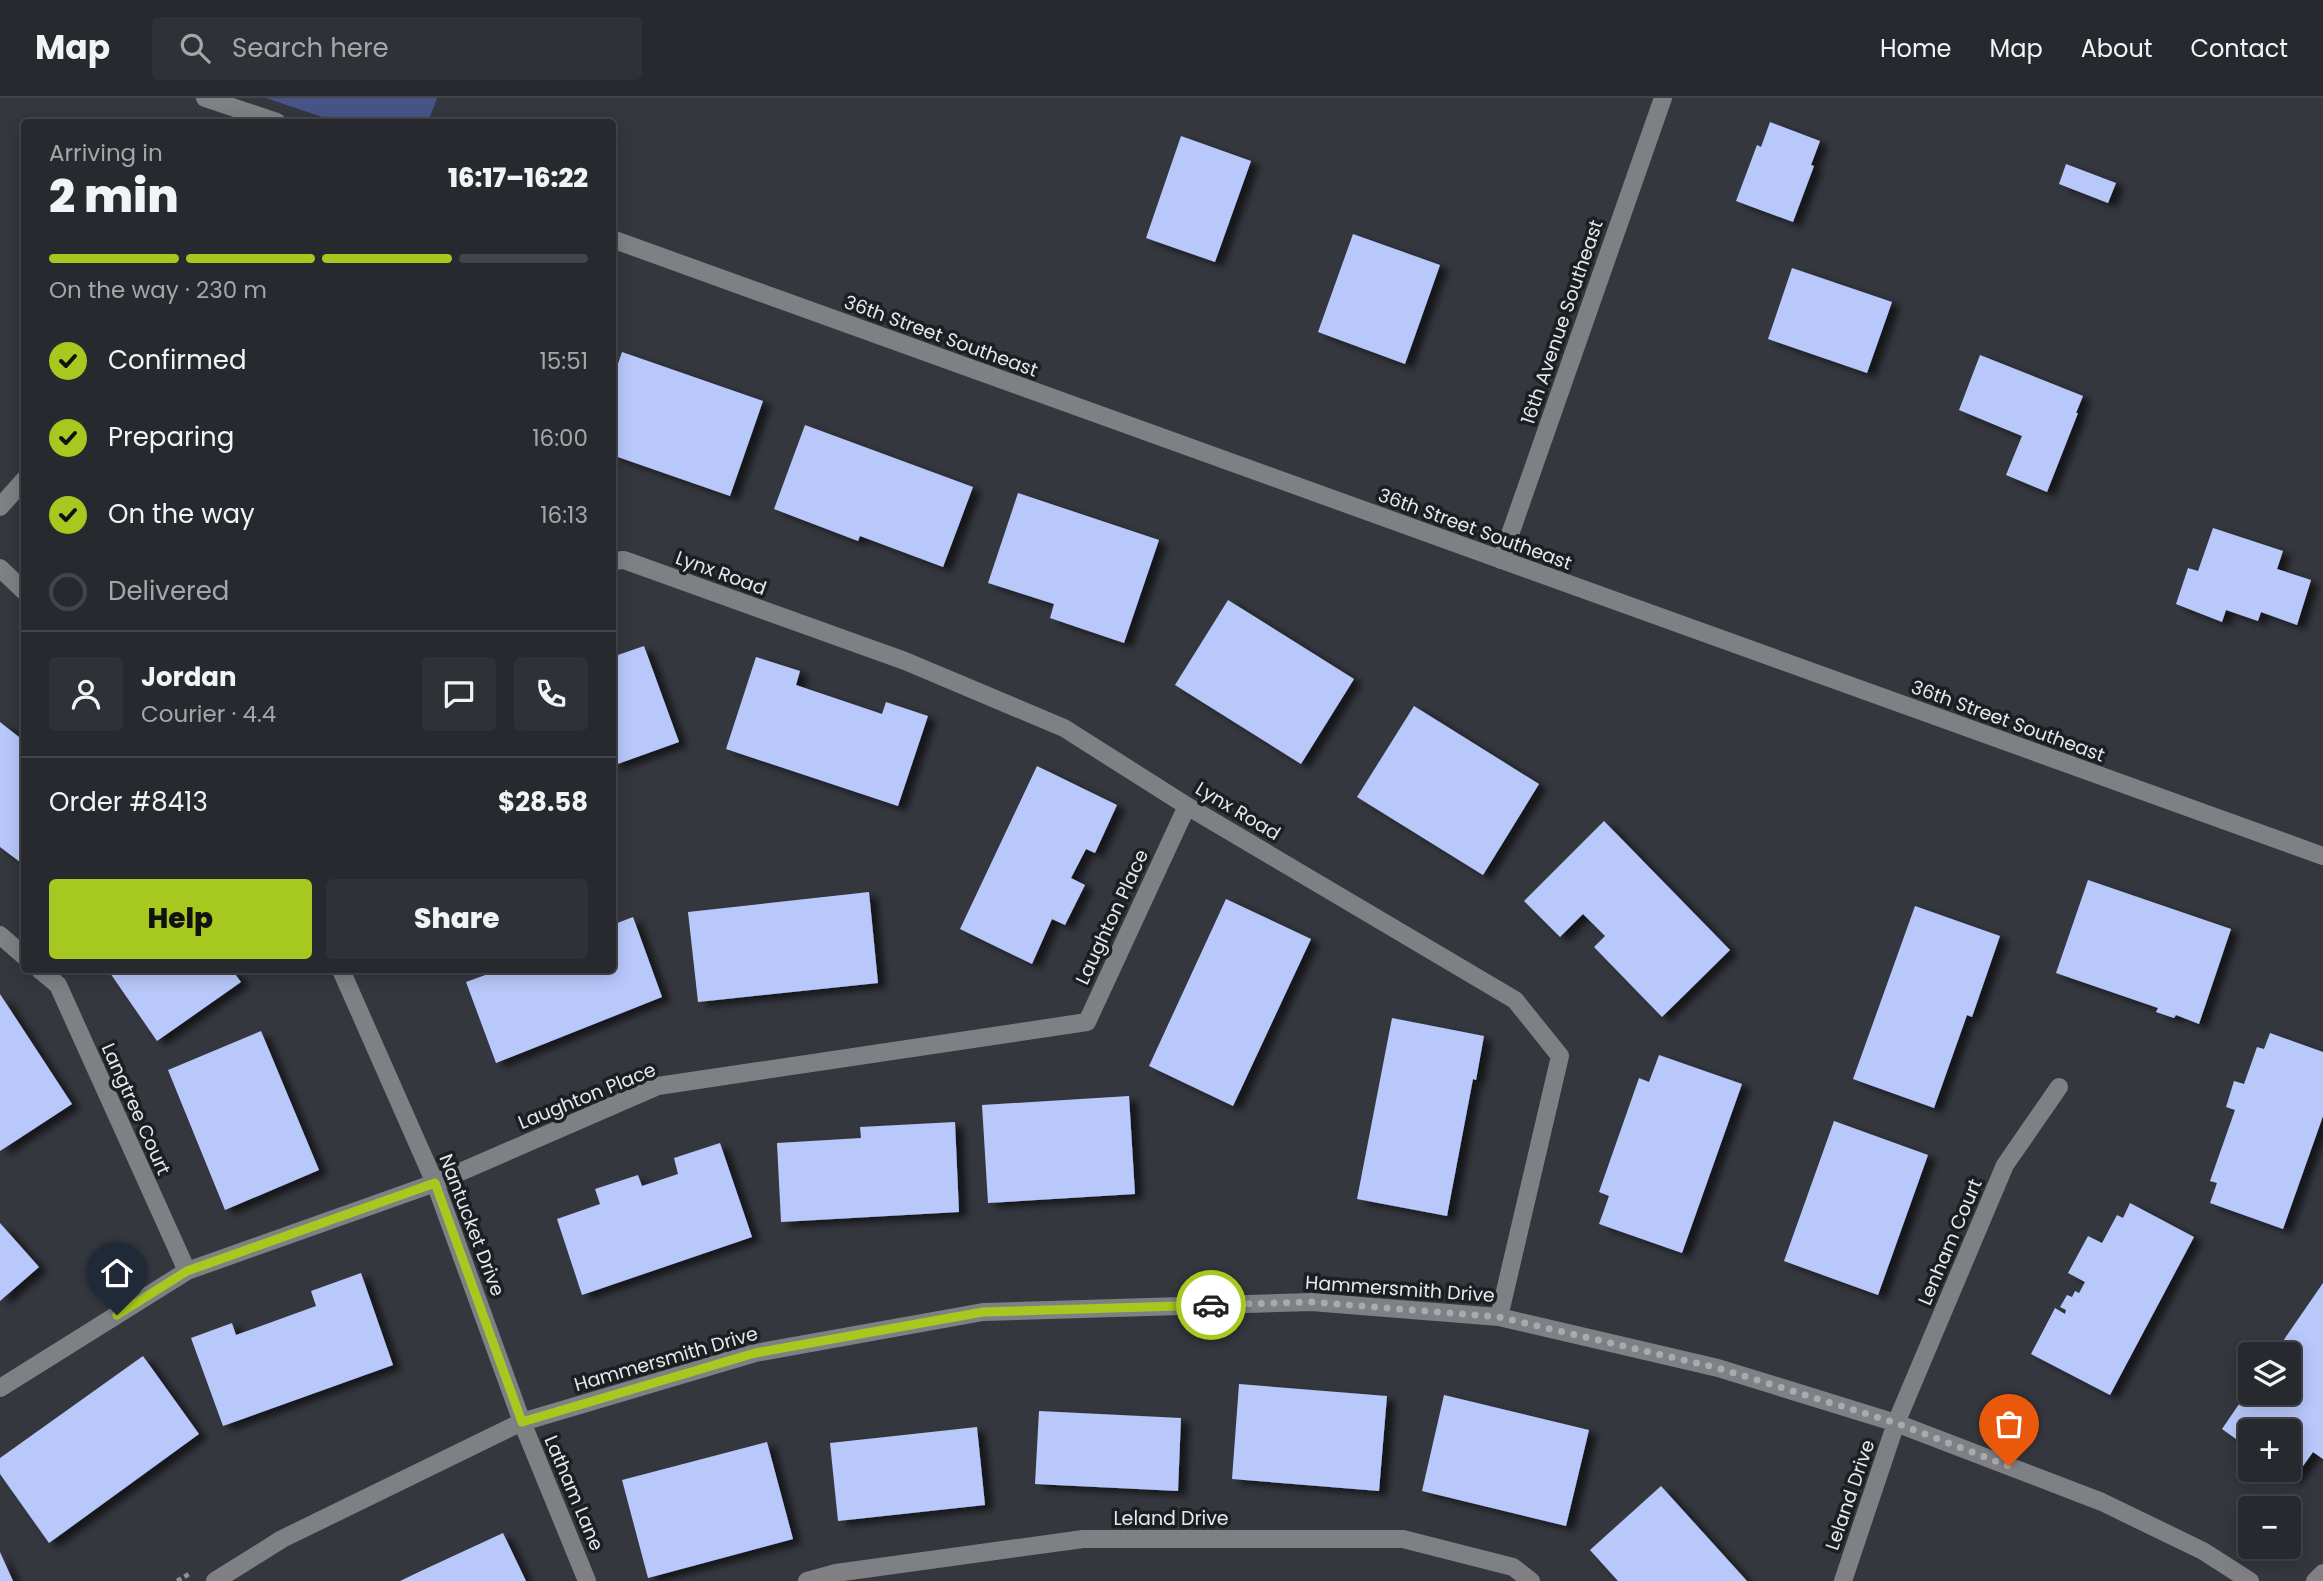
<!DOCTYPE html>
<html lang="en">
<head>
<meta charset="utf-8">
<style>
	:root { --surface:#27292e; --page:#2f3136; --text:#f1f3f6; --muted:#a4a6aa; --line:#43454a; --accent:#a7c81f }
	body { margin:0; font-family:Poppins,sans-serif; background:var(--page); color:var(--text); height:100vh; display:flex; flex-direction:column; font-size:26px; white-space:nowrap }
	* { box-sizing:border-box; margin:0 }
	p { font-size:23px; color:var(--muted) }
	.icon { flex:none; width:38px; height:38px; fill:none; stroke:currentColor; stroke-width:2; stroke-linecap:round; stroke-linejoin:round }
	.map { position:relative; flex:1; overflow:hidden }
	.details { position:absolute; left:21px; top:21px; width:595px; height:854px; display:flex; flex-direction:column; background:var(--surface); border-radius:7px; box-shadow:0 4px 18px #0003,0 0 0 2px var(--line) }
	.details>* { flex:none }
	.fabs { position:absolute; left:2238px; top:1244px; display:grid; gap:14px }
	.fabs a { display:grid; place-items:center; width:63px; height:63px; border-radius:7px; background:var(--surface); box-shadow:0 4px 18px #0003,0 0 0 2px var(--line); font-size:35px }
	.pin { position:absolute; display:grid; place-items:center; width:60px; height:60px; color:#fff; margin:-72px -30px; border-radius:50% 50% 50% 0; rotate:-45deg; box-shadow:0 0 7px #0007 }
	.pin .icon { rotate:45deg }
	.courier { position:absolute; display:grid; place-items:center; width:70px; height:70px; margin:-35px; border:5px solid #a7c81f; border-radius:50%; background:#fff; color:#222; box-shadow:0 2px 9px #0007 }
	.head em { font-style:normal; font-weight:800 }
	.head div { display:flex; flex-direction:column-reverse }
	.head { display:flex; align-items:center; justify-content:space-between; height:119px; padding:0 28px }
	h1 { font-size:46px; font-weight:800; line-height:52px }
	.bar { display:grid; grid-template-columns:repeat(4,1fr); gap:10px 7px; align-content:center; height:84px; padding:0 28px }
	.bar i { height:9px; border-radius:5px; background:var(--line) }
	.bar .selected { background:var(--accent) }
	.bar p { grid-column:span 4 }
	.line { display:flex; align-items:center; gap:18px; padding:0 28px; border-top:2px solid var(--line) }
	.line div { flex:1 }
	.round { display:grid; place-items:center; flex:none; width:74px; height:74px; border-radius:7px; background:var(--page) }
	ol { padding:0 28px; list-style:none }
	li { display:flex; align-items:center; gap:21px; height:77px }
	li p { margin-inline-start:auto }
	li .icon { padding:7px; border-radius:50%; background:var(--accent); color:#111; stroke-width:4 }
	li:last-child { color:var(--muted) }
	li i { width:38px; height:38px; border:4px solid var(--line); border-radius:50% }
	.button { display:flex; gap:14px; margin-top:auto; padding:14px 28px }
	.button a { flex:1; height:80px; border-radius:7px; background:var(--accent); color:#111; font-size:28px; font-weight:800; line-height:80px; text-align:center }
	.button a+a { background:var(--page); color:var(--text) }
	header { display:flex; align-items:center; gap:42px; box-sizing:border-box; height:98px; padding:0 35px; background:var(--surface); border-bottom:2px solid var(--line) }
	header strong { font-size:33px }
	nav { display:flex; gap:38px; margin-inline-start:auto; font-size:24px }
	.search { width:490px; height:63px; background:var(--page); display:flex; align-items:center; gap:18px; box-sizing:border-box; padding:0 24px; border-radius:7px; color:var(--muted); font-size:26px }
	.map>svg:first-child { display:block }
	.green { fill:#475486 }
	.building { fill:#b8c8fb; filter:url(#shadow) }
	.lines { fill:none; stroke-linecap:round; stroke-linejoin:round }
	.path { stroke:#8e9096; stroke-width:4.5; stroke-dasharray:5 3.5; stroke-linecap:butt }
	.minor { stroke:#7f8084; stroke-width:18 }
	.done { stroke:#a8aab0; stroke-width:7; stroke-dasharray:0 12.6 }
	.route { stroke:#a7c81f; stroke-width:9 }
	.labels { text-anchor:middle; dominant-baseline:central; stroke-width:7; stroke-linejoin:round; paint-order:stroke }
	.street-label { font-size:19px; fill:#e6e8ed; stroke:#1d1e21 }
</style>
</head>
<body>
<header>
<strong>Map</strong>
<div class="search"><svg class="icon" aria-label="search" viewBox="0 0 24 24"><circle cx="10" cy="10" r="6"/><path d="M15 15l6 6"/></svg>Search here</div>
<nav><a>Home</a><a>Map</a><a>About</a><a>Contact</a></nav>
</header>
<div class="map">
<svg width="2323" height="1483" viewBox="0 0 2323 1483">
	<defs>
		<filter id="shadow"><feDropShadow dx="8" dy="4.5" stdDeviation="3.5" flood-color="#0009"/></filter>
	</defs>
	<rect width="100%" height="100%" fill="#34373e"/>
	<path class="green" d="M266,0H437L428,24H337Z"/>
	<path class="building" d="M1770,24L1820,43L1811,67L1814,68L1793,124L1736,103L1757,47L1761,49Z
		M1181,38L1251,63L1215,164L1146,140Z
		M2066,66L2116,85L2108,105L2059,86Z
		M1353,136L1440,167L1405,266L1318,234Z
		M1792,170L1892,204L1867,275L1768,241Z
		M622,254L763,303L730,398L612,357V283Z
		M1980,257L2083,298L2076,315H2078L2047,394L2006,377L2022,338L1959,312Z
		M805,327L973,389L943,469L860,438L858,443L774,411Z
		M1018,395L1159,442L1124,545L1050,520L1054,506L988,485Z
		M2213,430L2283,453L2277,471L2311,482L2297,527L2261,514L2258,523L2226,512L2222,524L2176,506L2188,470L2198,473Z
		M1228,502L1354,581L1301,666L1175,587Z
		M644,548L679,644L612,668V559Z
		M756,559L800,573L796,587L882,616L886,604L928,618L898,708L726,651Z
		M1414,608L1539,686L1483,777L1357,699Z
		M0,624L24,643V767L0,749Z
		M1037,668L1117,707L1095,755L1086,751L1071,780L1085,787L1065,827L1052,821L1032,866L960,831Z
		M1604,723L1730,852L1662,919L1594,849L1605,838L1583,816L1560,839L1524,803Z
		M2088,782L2231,831L2199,926L2176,917L2174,920L2156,914L2158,910L2056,875Z
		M869,794L878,885L698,904L688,814Z
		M1226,801L1311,841L1233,1008L1149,968Z
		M1915,808L2000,838L1972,919L1967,917L1934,1010L1853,981Z
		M633,819L662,899L496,965L466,884L499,872H612V827Z
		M108,872H232L241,884L157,943Z
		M0,896L72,1006L0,1053Z
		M1392,920L1484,938L1476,982L1473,981L1447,1118L1357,1101Z
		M261,933L319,1072L225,1112L168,972Z
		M2270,935L2323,954V1018L2283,1131L2210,1105L2217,1085L2210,1083L2235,1012L2226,1009L2234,983L2244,986L2257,949L2264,951Z
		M1659,957L1742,986L1682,1155L1599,1126L1609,1098L1599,1094L1639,980L1649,984Z
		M1129,998L1135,1096L988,1105L982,1007Z
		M1834,1023L1928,1057L1878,1197L1784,1163Z
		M955,1024L959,1114L781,1124L777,1045L861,1040L860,1029Z
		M720,1045L752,1139L582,1197L557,1121L600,1106L595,1091L638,1077L642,1088L678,1076L674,1060Z
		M2130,1105L2194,1139L2110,1297L2031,1256L2055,1210L2065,1216L2066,1212L2060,1209L2067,1197L2072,1199L2075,1193L2079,1195L2085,1184L2068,1175L2088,1138L2102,1145L2117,1117L2123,1120Z
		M0,1125L39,1169L0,1203Z
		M361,1175L393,1267L223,1328L191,1240L232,1225L236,1237L316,1208L311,1193Z
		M2323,1185V1361L2313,1354L2293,1382L2279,1372H2289V1334H2250V1351L2222,1331L2250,1290V1295H2289V1256H2274Z
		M143,1258L199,1336L49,1445L0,1376V1360Z
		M1239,1286L1387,1298L1379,1393L1232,1381Z
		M1444,1297L1589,1332L1566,1428L1422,1393Z
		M1039,1313L1181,1320L1178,1393L1035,1386Z
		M977,1329L985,1407L838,1423L830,1345Z
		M767,1344L793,1441L648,1480L622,1382Z
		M1661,1388L1747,1483H1618L1590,1452Z
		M503,1435L526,1483H400L423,1472Z
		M0,1454L13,1483H0Z"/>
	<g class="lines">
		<path class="path" d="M177,1483L189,1476"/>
		<path class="minor" d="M205,0L277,24
			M612,141L2323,758
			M0,409L24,382
			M1501,462L1663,0
			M612,463L624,462L905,563L1064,630L1187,708L1515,902L1560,958L1499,1219
			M0,470L24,493
			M0,837L24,858
			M40,872L58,887L187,1173
			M341,872L435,1085L522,1324L587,1483
			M0,1290L187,1173L435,1085L658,988L1087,924L1187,708
			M215,1483L282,1441L522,1324L755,1255L983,1214L1311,1204L1499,1219L1718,1270L1896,1325L2102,1404L2203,1453L2250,1483
			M807,1483L836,1475L1083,1441H1403L1513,1469L1531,1483
			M1843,1483L1896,1325L2005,1067L2059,989
			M2315,1483L2323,1475"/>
	</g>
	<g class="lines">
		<path class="done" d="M1211,1207L1311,1204L1499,1219L1718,1270L1896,1325L2009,1368"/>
		<path class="route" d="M117,1217L187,1173L435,1085L522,1324L755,1255L983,1214L1211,1207"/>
	</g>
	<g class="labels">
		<g class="street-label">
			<text transform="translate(1562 224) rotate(-71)">16th Avenue Southeast</text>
			<text transform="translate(941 238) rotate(20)">36th Street Southeast</text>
			<text transform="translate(1475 431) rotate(20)">36th Street Southeast</text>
			<text transform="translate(721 475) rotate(20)">Lynx Road</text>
			<text transform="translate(2008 623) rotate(20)">36th Street Southeast</text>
			<text transform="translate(1238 713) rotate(31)">Lynx Road</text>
			<text transform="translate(1112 819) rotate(-65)">Laughton Place</text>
			<text transform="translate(587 998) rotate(-22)">Laughton Place</text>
			<text transform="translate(136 1011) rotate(66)">Langtree Court</text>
			<text transform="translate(472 1127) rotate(69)">Nantucket Drive</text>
			<text transform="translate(1950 1144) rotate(-67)">Lenham Court</text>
			<text transform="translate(1400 1191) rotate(4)">Hammersmith Drive</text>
			<text transform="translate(666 1261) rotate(-16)">Hammersmith Drive</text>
			<text transform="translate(574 1395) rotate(67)">Latham Lane</text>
			<text transform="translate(1850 1397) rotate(-71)">Leland Drive</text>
			<text x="1171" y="1420">Leland Drive</text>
		</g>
	</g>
</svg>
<div class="fabs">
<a><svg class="icon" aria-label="layers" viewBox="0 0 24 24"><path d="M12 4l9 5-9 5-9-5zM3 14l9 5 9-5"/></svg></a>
<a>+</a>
<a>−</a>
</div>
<div class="pin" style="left:2009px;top:1368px;background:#ea580c"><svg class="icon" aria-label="bag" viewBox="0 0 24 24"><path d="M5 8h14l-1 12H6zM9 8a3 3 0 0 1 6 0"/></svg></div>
<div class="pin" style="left:117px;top:1217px;background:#1f2937"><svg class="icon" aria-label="home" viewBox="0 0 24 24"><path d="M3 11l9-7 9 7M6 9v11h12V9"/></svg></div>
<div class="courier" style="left:1211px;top:1207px"><svg class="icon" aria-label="car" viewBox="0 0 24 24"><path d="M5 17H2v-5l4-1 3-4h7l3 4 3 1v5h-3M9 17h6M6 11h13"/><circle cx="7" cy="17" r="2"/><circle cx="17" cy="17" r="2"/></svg></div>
<section class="details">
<div class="head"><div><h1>2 min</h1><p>Arriving in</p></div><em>16:17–16:22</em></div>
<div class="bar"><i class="selected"></i><i class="selected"></i><i class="selected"></i><i></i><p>On the way · 230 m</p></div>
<ol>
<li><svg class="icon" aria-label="check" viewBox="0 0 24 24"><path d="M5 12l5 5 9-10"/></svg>Confirmed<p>15:51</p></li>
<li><svg class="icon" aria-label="check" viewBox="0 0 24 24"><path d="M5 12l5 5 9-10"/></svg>Preparing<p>16:00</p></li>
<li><svg class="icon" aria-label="check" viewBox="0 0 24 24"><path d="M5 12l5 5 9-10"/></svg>On the way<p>16:13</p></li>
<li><i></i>Delivered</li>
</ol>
<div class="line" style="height:126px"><a class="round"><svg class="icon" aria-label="person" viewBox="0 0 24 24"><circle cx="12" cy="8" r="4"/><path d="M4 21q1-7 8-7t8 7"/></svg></a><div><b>Jordan</b><p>Courier · 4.4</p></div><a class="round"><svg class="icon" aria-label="chat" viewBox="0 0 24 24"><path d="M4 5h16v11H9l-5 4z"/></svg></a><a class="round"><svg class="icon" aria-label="phone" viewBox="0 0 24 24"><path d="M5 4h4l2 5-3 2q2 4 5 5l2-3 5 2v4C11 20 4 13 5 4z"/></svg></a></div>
<div class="line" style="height:91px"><div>Order #8413</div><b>$28.58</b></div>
<div class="button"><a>Help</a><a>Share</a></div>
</section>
</div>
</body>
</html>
